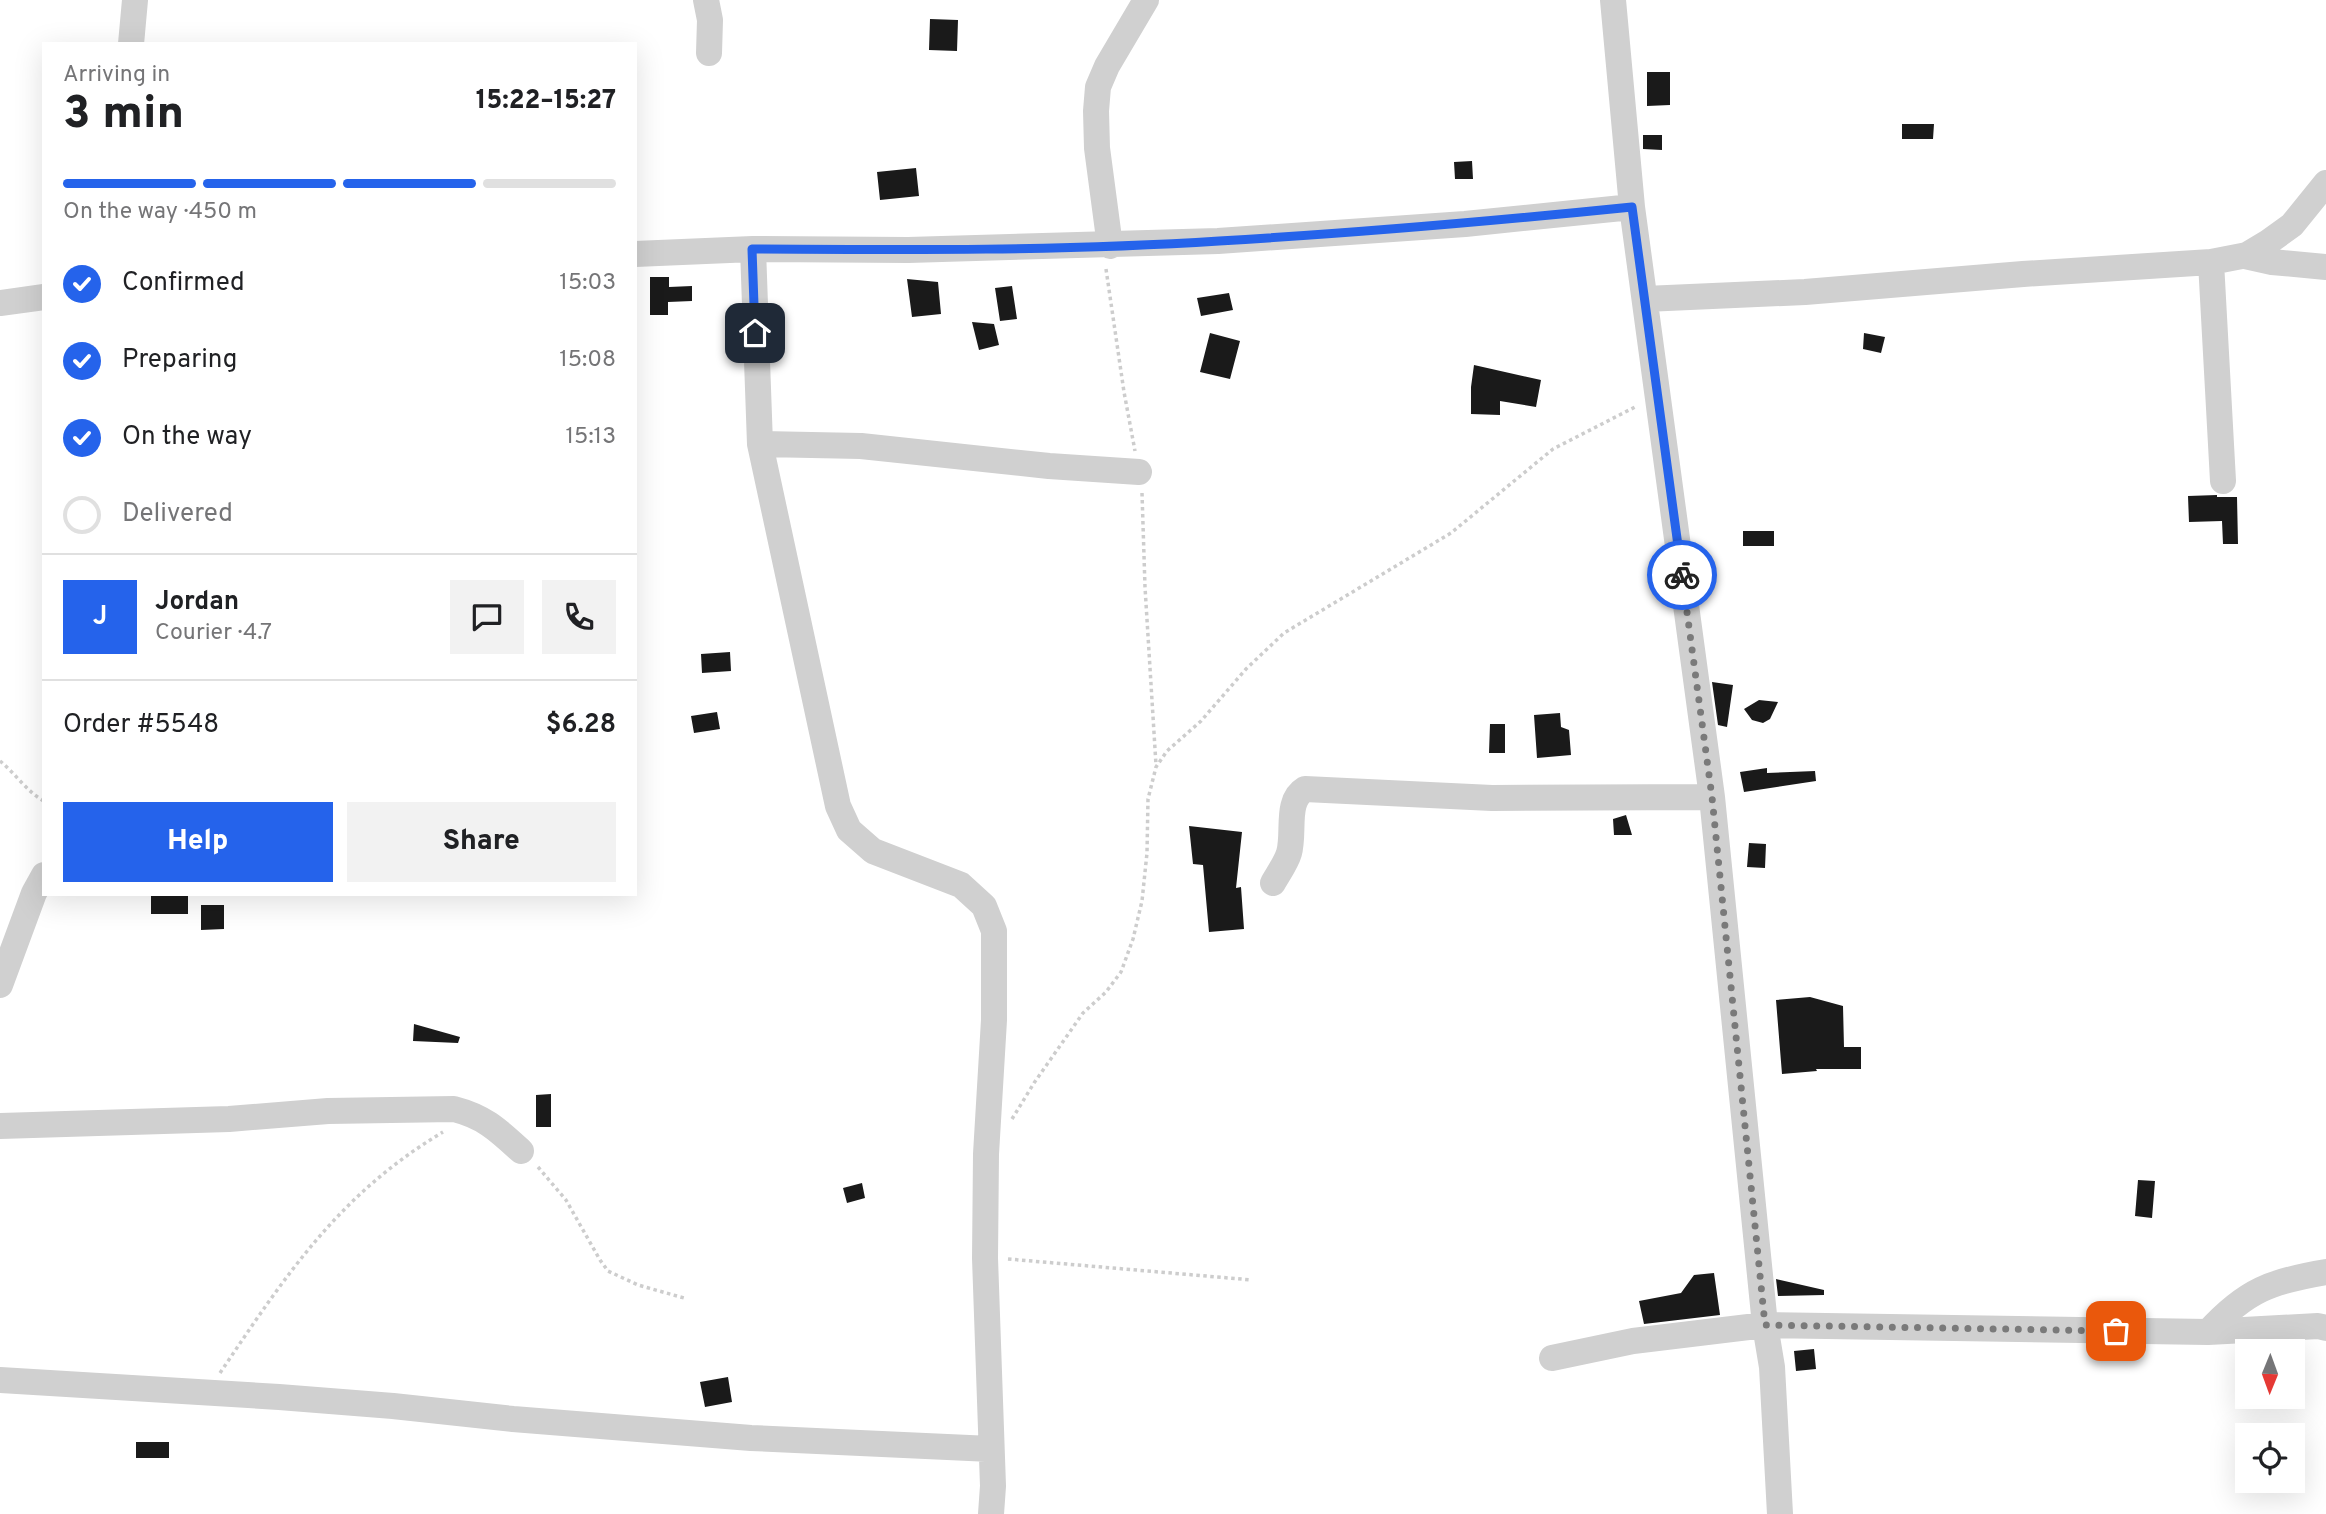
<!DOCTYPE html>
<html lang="en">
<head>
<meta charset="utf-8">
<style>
	:root { --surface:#fff; --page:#f2f2f2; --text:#202124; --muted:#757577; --line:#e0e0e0; --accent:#2563eb }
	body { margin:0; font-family:Overpass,sans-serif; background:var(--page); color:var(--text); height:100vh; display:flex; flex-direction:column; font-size:26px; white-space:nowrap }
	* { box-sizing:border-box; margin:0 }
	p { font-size:23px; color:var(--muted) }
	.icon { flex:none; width:38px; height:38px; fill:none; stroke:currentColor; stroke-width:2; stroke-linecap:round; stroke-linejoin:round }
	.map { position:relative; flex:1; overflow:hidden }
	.details { position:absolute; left:42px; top:42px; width:595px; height:854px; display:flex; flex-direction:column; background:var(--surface); border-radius:0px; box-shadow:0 7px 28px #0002 }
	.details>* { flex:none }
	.needle { width:46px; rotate:181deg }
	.fabs { position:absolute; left:2235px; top:1339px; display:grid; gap:14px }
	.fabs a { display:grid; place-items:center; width:70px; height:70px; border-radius:0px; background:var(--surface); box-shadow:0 7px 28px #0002; font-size:35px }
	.pin { position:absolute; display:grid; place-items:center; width:60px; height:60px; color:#fff; margin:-30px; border-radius:14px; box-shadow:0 4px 10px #0006 }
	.courier { position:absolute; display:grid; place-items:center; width:70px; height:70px; margin:-35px; border:5px solid #2563eb; border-radius:50%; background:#fff; color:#222; box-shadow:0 2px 9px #0007 }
	.head em { font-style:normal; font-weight:800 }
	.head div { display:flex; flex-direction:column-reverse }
	.head { display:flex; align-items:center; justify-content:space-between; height:119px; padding:0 21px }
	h1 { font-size:46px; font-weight:800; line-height:52px }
	.bar { display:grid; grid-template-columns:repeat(4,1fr); gap:10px 7px; align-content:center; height:84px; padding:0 21px }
	.bar i { height:9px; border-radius:5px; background:var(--line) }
	.bar .on { background:var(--accent) }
	.bar p { grid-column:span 4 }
	.line { display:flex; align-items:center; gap:18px; padding:0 21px; border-top:2px solid var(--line) }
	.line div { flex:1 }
	.round { display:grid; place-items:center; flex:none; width:74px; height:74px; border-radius:0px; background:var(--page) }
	ol { padding:0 21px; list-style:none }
	li { display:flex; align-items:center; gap:21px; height:77px }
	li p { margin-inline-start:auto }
	li .icon { padding:7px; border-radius:50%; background:var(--accent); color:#fff; stroke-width:4 }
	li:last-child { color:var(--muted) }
	li i { width:38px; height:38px; border:4px solid var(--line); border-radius:50% }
	.primary-button { display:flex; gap:14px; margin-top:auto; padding:14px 21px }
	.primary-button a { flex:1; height:80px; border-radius:0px; background:var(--accent); color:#fff; font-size:28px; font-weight:800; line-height:80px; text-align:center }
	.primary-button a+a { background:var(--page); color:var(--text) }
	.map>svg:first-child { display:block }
	.building { fill:#1a1a1a }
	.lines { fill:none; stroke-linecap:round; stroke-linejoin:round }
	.path { stroke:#cdcdcd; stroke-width:3.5; stroke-dasharray:3.5 3.5; stroke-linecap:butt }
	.minor { stroke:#d0d0d0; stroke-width:26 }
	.done { stroke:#7a7a7a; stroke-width:7; stroke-dasharray:0 12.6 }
	.route { stroke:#2563eb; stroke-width:9 }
</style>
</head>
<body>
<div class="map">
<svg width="2326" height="1514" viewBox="0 0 2326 1514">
	<rect width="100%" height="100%" fill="#fff"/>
	<path class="building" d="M930,19L958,20L957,51L929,50Z
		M1647,72H1670V105L1647,106Z
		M1902,124H1934L1933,139H1902Z
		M1643,135H1662V150L1643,149Z
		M1472,161L1473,179H1455L1454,162Z
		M916,168L919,196L880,200L877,172Z
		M650,277H669V287L692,286V301L668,302V315H650Z
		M907,279L938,282L941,314L912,317Z
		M1012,286L1017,319L1000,321L995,288Z
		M1229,293L1233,310L1201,316L1197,298Z
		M972,322L994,324L999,345L979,350Z
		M1210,333L1240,341L1230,379L1200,372Z
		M1864,333L1885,337L1881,353L1863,349Z
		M1474,365L1541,380L1536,407L1500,401V415L1471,414V387Z
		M2217,495V497H2237L2238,544H2223L2222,521L2189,522L2188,496Z
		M1743,531H1774V546H1743Z
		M730,652L731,671L702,673L701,654Z
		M1712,682L1733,685L1727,727L1718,725Z
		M1759,700L1778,702L1770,719L1763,723L1752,720L1744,709Z
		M717,712L720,729L694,733L691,716Z
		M1560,713L1561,727L1569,730L1571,755L1537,758L1534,715Z
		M1490,724H1505V753H1489Z
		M1767,768V773L1815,771L1816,781L1744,792L1740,772Z
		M1626,815L1632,835H1614L1613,819Z
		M1189,826L1242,832L1236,888L1241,887L1244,929L1209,932L1203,865L1193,864Z
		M1749,843L1766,844L1765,868L1747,867Z
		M151,894H188V914H151Z
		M201,905H224V929L201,930Z
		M1810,997L1843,1006L1844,1047H1861V1069H1816L1817,1071L1782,1074L1776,1000Z
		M414,1024L460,1037L458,1043L413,1041Z
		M551,1094V1127H536V1095Z
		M2138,1180L2155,1181L2152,1218L2135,1216Z
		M862,1183L865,1198L847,1203L843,1188Z
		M1714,1273L1720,1315L1644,1324L1639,1301L1681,1293L1694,1275Z
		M1776,1279L1824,1290V1295L1778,1296Z
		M1814,1349L1816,1369L1796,1371L1794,1351Z
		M728,1377L732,1402L705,1407L700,1382Z
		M136,1442H169V1458H136Z"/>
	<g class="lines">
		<path class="path" d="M1106,269L1124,392L1135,451
			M1142,493L1145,587L1156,765
			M0,761C15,773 27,792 44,801
			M1012,1119L1034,1083L1083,1013L1106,992L1121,972L1133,939L1142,901L1147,853L1148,799L1156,767L1167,751L1201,721L1246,669L1284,633L1451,533L1553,449L1637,406
			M538,1167L566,1200L600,1260L608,1271L638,1285L684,1298
			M1008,1259L1252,1280
			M220,1373C286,1275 339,1194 443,1132"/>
		<path class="minor" d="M706,0L710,20L709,53
			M1613,0L1632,207L1712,797L1765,1325L1772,1367L1780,1514
			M131,44L135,0
			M1110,246L1097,148L1096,111L1098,87L1107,66L1146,0
			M753,249L760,444L838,806L849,830L873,851L961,885L984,906L994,931V1020L986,1154L985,1258L993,1486L991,1514
			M635,254L753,249L908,250L1218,241L1465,224L1632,207
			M2245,256L2272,262L2326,267
			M2211,262L2223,481
			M1645,299L1805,292L2023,274L2211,262L2247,255L2267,243L2292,225L2326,183
			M0,303L44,297
			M760,444L861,446L1049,466L1139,472
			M1273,883C1278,874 1286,863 1289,853C1295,832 1285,801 1305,789L1492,798L1712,797
			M0,985L34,893L44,875
			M0,1126L229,1119L328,1111L454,1109C485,1117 498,1130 521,1151
			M2208,1332C2246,1290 2272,1281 2326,1272
			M1552,1358L1633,1341L1765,1325L2208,1332L2318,1326L2326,1328
			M0,1380L279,1397L393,1406L513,1419L751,1438L991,1449"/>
	</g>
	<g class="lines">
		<path class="done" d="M1682,575L1712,797L1765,1325L2116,1331"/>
		<path class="route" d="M755,333L752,249C908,250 1064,251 1219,241C1357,233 1494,221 1632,207L1682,575"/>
	</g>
</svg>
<div class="fabs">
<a><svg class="needle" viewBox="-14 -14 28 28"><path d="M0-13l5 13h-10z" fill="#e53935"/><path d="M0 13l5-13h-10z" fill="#757577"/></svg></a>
<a><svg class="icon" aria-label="locate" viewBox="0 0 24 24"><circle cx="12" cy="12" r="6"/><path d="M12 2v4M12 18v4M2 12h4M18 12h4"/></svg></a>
</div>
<div class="pin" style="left:2116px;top:1331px;background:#ea580c"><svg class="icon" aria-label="bag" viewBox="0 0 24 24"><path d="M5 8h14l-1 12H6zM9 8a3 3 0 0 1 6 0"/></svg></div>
<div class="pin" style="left:755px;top:333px;background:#1f2937"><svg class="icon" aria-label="home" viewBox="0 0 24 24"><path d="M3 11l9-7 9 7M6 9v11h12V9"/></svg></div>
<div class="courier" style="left:1682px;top:575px"><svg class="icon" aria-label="bike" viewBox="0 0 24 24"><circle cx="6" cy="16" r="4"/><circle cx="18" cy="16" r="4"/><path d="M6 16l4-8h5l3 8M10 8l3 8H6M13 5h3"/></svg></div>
<section class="details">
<div class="head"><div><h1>3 min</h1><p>Arriving in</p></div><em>15:22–15:27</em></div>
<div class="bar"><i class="on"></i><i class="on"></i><i class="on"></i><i></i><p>On the way · 450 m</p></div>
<ol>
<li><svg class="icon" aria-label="check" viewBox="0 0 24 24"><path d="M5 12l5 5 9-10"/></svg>Confirmed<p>15:03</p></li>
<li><svg class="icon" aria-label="check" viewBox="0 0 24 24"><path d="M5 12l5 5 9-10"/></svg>Preparing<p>15:08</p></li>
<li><svg class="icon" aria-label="check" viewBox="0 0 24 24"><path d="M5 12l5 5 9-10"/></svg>On the way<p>15:13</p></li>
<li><i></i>Delivered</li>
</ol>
<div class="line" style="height:126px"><b class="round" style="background:var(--accent);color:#fff">J</b><div><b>Jordan</b><p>Courier · 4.7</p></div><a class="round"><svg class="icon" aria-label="chat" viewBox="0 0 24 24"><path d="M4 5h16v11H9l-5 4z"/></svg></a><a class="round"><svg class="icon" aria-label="phone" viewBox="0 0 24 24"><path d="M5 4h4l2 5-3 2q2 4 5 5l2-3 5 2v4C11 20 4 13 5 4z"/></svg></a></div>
<div class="line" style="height:91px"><div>Order #5548</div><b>$6.28</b></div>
<div class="primary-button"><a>Help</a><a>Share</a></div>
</section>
</div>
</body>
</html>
